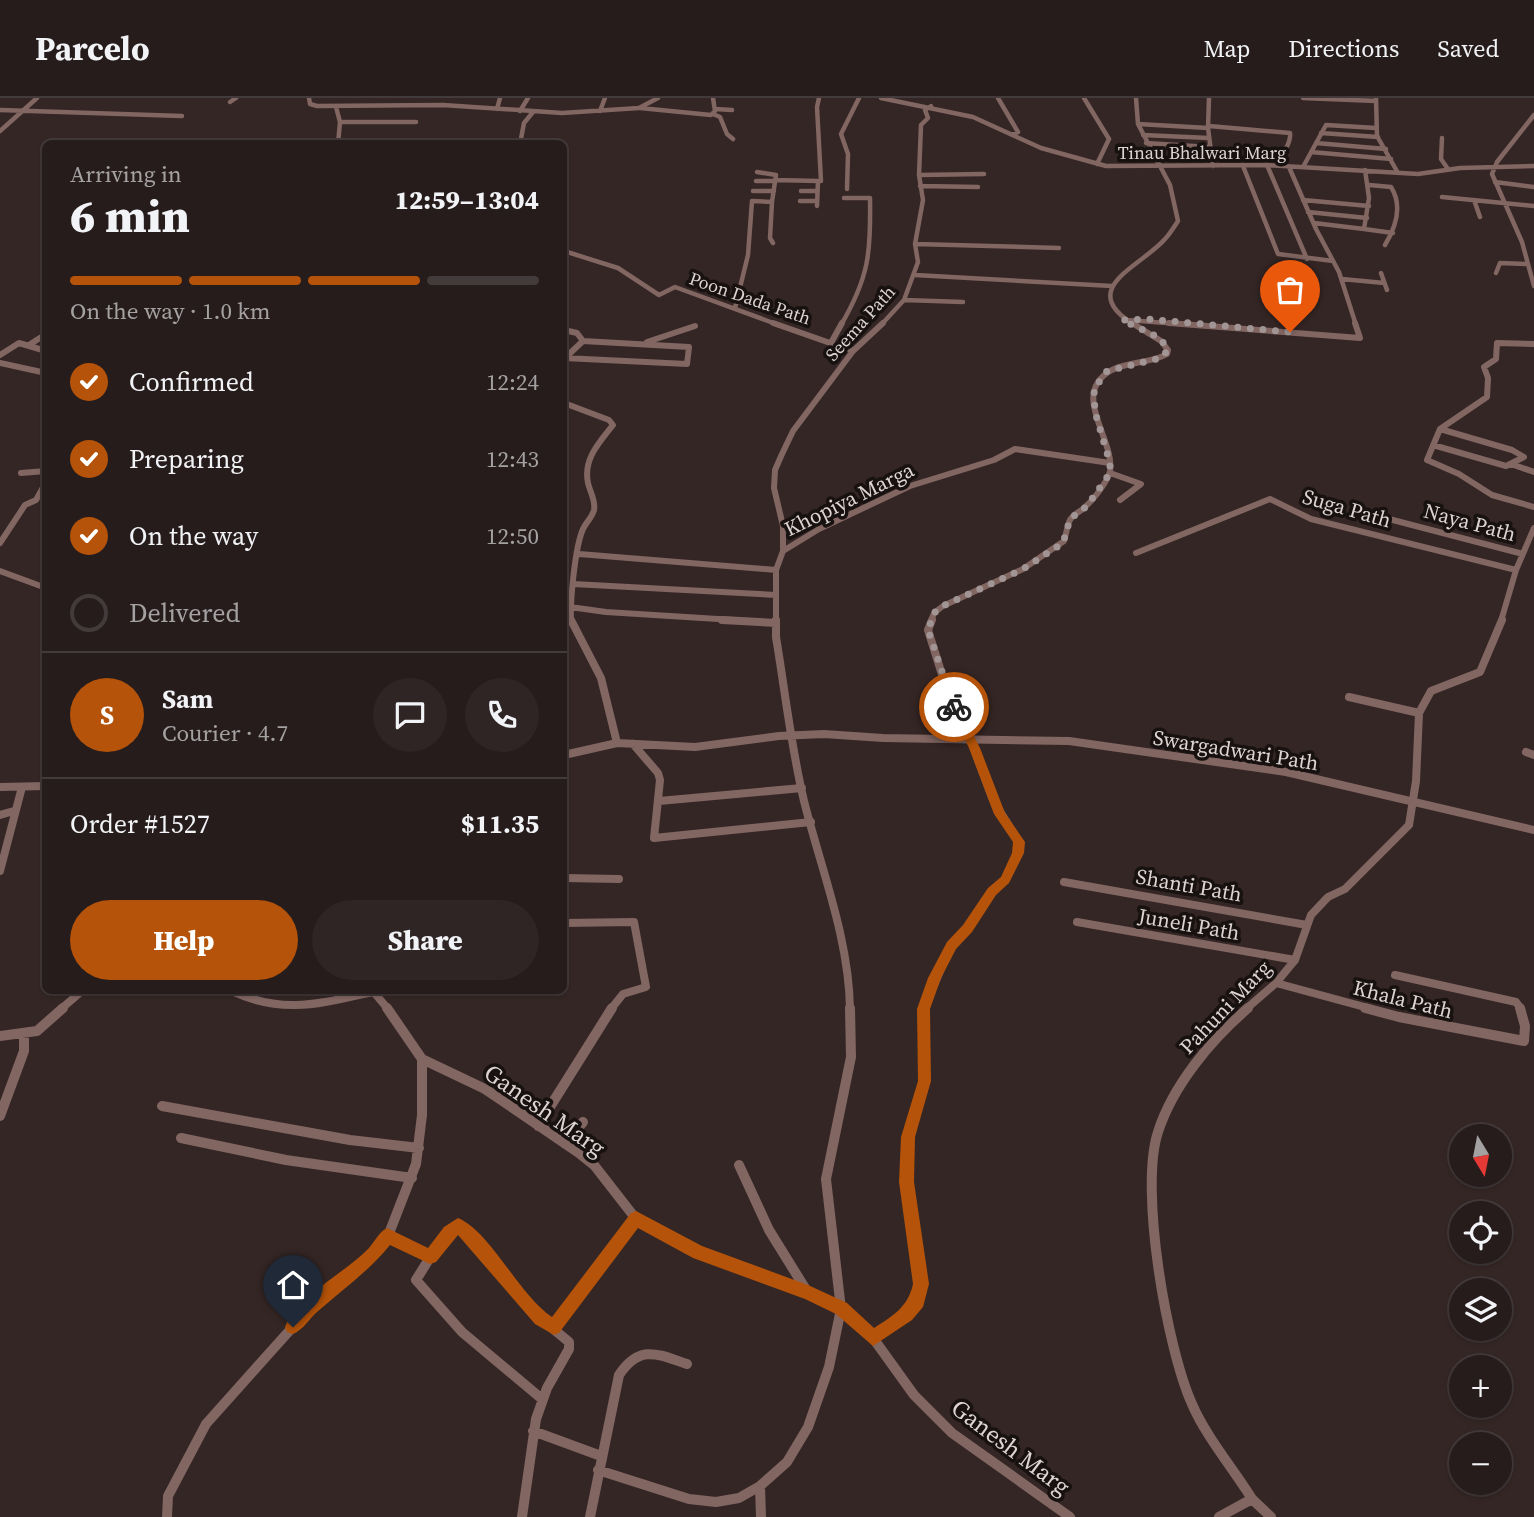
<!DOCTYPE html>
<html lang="en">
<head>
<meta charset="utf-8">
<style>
	:root { --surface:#271c1c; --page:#2f2525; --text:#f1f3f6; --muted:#a4a1a3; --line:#433a3b; --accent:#b45309 }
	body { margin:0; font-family:"Source Serif 4",serif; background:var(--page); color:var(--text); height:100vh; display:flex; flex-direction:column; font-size:26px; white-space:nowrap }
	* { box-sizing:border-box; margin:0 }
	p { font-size:23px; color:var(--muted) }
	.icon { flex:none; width:38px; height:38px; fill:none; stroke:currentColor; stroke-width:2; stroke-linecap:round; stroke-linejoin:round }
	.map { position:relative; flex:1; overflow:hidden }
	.panel { position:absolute; left:42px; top:42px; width:525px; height:854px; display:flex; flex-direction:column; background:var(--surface); border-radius:10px; box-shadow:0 2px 5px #0004,0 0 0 2px var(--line) }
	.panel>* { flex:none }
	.needle { width:46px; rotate:170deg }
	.tools { position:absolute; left:1449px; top:1026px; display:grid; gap:14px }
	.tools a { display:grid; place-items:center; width:63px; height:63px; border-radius:50%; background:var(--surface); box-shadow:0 2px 5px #0004,0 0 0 2px var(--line); font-size:35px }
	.pin { position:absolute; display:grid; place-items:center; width:60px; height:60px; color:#fff; margin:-72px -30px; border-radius:50% 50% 50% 0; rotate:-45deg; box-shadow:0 0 7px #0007 }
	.pin .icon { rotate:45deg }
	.courier { position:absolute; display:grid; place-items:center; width:70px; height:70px; margin:-35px; border:5px solid #b45309; border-radius:50%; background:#fff; color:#222; box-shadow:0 2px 9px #0007 }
	.summary em { font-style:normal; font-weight:800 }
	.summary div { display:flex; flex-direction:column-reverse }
	.summary { display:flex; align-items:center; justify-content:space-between; height:119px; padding:0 28px }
	h1 { font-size:46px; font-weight:800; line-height:52px }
	.bar { display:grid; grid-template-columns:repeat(4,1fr); gap:10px 7px; align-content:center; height:84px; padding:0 28px }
	.bar i { height:9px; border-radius:5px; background:var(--line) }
	.bar .on { background:var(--accent) }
	.bar p { grid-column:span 4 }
	.line { display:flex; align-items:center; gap:18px; padding:0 28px; border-top:2px solid var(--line) }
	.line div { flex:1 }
	.round { display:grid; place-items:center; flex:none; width:74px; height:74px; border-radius:37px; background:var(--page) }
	ol { padding:0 28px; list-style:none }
	li { display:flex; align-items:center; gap:21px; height:77px }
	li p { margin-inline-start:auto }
	li .icon { padding:7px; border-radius:50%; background:var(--accent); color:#fff; stroke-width:4 }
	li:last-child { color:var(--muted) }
	li i { width:38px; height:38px; border:4px solid var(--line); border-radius:50% }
	.cta { display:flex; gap:14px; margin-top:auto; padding:14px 28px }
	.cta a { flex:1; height:80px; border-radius:42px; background:var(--accent); color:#fff; font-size:28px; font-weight:800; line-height:80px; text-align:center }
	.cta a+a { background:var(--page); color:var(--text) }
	header { display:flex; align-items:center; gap:42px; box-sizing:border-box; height:98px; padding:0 35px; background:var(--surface); border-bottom:2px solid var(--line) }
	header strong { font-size:33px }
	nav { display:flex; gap:38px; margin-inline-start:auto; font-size:24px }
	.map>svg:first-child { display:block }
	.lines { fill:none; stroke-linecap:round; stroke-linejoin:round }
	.minor-far3 { stroke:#826662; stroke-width:4.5 }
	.minor-far2 { stroke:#826662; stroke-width:6 }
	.minor-far1 { stroke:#826662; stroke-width:8 }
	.minor { stroke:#826662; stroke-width:10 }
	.route { fill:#b45309 }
	.done { stroke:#a19695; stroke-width:7; stroke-dasharray:0 12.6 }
	.labels { text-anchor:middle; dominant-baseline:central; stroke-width:7; stroke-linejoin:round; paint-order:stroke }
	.far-street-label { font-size:18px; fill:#dcd3d2; stroke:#171110 }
	.street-label { font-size:21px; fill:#dcd3d2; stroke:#171110 }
	.near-street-label { font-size:24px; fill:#dcd3d2; stroke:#171110 }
</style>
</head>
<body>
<header>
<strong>Parcelo</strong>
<nav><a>Map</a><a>Directions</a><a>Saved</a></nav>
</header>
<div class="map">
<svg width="1534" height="1419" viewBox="0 0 1534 1419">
	<rect width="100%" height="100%" fill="#342625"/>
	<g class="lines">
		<path class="minor-far3" d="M309,0L310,6L317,8L443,7L562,15L639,10L658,0
			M881,0L973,19L1041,50L1106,68L1267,67L1418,76L1460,70L1534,68
			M998,0L1018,34L1012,37
			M1084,0L1109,41L1097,66
			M1209,0L1208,30L1213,68
			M1303,0L1376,3
			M1376,0L1377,38L1398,75
			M230,4L236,0
			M336,9L340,24L338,46
			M640,10L711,17L715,13L713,0
			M497,11L500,0
			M715,11L732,12
			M0,12L182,18
			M520,13L528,0
			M600,13L605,0
			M713,16L720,19L727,36L733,41
			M1534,17L1497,64L1492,76L1522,144L1534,188
			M340,24H416
			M1138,26L1208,30
			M1209,28L1290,35C1292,47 1279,56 1281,68
			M0,33L37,0
			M1321,35L1378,39
			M1143,37L1209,40
			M1442,40L1441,61L1448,71
			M1146,45L1209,49
			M1316,45L1386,51
			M520,46L524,25L533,14
			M1311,54L1391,61
			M1267,67L1307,161
			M1243,68L1278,156L1333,163
			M1289,69L1316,131L1339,174L1356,227
			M1303,69L1326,27L1376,30
			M919,77L984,76
			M775,82L818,83L817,108
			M756,83H775
			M818,83H821L817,9L819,0
			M1495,84L1534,89
			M1369,87L1391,89C1403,108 1396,129 1385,147
			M920,88L978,89
			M847,91L848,56L841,36L859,0
			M753,93H774
			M801,93H817
			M1442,99L1534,108
			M1303,102L1369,108
			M1474,102L1480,119
			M800,103H816
			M772,104L770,140L773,145
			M1308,114L1367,120
			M1314,125L1364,131L1369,100L1365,72
			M1364,131L1393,135
			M915,146L1059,150
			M564,153L618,170L659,197L675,189L779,227
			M1381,175L1387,192
			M1496,175L1500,165L1527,166
			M915,177L1112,188
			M1342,181L1384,185
			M904,202L963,204
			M735,210L748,157L752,103L772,104L776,77L757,74
			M1127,222L1192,227
			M841,227C869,179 871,155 870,100H844
			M881,227L904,202L918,164L915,146L923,102L919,77L921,27L928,20L925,12L931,8
			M1135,227C1074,191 1142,168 1165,141C1170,136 1174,129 1178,123L1170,87L1138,26L1136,0"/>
		<path class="minor-far2" d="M773,225L853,253
			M1169,225L1360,240L1355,225
			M564,232L577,235L583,243L565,260
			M832,243L842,225
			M647,244L695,228
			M1534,246L1497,245L1496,261L1484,269L1488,280L1487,299L1440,331L1427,362L1459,376L1492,397L1534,409
			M29,247L46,236
			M0,257L19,245L46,253
			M564,260L687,266L689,249L583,243
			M0,265L46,275
			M564,305L609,322L613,327C599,345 583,361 588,385C590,394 596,403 594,412C592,420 586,424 583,431C575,449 570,503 571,523
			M1433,347L1506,368L1524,359L1512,352L1440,331
			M1511,366L1534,374
			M21,375L46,373
			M1110,375L1141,386L1120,402
			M1366,415L1523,456
			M0,445L25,407L36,402L46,384
			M783,453V428L774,390L775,372L782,356L793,333L853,253L883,225
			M1136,455L1270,401L1311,421L1516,472
			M579,456L776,472
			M0,473L46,490
			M573,486L776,497
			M570,509L606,514L750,523
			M776,523V472L783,453L819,431L910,388L994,362L1015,351L1110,365
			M931,523L934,515L943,508L1023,471L1064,443C1066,437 1067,428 1070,422C1073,416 1082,413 1086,408C1094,401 1108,383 1110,373C1115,341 1070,297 1110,273C1127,263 1150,266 1167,256L1168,252L1161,243L1132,225
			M1501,523L1516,472L1534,430"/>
		<path class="minor-far1" d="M722,522L776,525
			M776,522V539C785,593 791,649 804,703C821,771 849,840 850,911
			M1349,599L1419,615
			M617,645L695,649L779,638L824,636L883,640L1069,643L1286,674L1534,732
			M633,646L658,675L660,682L654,740L811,724
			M1526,654L1534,657
			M564,657L617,645L601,580L571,522
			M0,689L46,688
			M659,703L802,690
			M0,717L14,713
			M0,773L22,689
			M564,780L619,781
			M1064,784L1307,827
			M1077,824L1295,862
			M564,825L634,824L646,889L623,896L611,911
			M1395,877L1516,904L1521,911
			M1276,885L1372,911
			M229,892C282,917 318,906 373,894
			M372,892L388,911
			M61,911L83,892
			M924,911L951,847L968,831L992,794L1005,782L1018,755L1019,744L993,702L970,640L949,599L928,532L932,522
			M1246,911L1276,885L1295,862L1311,817L1328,799L1345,791L1409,727L1416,683L1419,615L1431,593L1480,574L1502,522"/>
		<path class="minor" d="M387,910L422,961L485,991L579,1055L594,1067L636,1121L698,1155L808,1195L841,1211L873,1240L914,1297L952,1335L1070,1419
			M1365,910L1399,919L1524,943L1525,928L1520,910
			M0,938L37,933L63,910
			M162,1008L350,1042L419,1050
			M0,1018L24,953V935
			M538,1028L612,910
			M181,1040L286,1062L412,1080
			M565,1046L583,1024
			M739,1067L769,1132L808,1195
			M388,1138L430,1159
			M554,1229L636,1121
			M873,1240L907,1217L917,1203L921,1186L907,1084L908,1039L924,983V910
			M533,1333L601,1358
			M598,1372L689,1401L716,1404L739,1400L760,1388L787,1364L808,1329L829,1269L841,1211L826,1081L851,959L850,910
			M760,1388L761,1419
			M1252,1401L1271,1419
			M167,1419L168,1398L206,1326L308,1212L373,1155L388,1138L416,1066L422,1017V961
			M522,1419L536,1321L547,1290L569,1251V1244L540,1220L469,1135L458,1128L439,1145L416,1182L462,1234L542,1301
			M590,1419L619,1277C640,1246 657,1256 687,1266
			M1219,1419L1252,1401C1234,1372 1205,1337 1192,1306C1167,1251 1139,1091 1158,1034C1173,987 1211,942 1248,910"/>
	</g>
	<path class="route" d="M954,605L958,607L980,650L1005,715L1025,744L1024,755L1009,785L996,797L972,834L956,851L941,880L930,911L931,983L915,1039L914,1084L929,1186L923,1209L912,1222L873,1248L836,1216L805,1201L693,1160L638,1130L559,1235L554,1237L535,1226L458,1137L436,1164L430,1166L390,1147C369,1173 342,1192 317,1214C309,1221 303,1232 293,1236L287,1234L285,1229C298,1198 346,1174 369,1150C375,1143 379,1134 387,1130L428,1150L444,1129L458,1120C490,1133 519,1197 552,1219L631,1115L636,1113L702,1148L808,1187L847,1205L874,1230C893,1218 908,1209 913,1186L899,1084L901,1039L918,983L917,911L928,880L947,844L963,827L988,790L1001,779L1012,755L1013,744L994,716L969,650L949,609Z"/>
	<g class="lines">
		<path class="done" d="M954,609L928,532L934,515L943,508L1023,471L1063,445L1070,421L1087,408L1110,375V365L1095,314L1094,291L1107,273L1161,260L1168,252L1160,240L1122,222L1147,221L1290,234"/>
	</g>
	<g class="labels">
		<g class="far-street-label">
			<text x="1202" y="54">Tinau Bhalwari Marg</text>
			<text transform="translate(750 200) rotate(19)">Poon Dada Path</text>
			<text transform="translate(860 225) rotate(-48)">Seema Path</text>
		</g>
		<g class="street-label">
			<text transform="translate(849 401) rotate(-26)">Khopiya Marga</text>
			<text transform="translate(1347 410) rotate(16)">Suga Path</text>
			<text transform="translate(1470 424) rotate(15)">Naya Path</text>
			<text transform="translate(1236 652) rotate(9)">Swargadwari Path</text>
			<text transform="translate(1189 787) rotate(10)">Shanti Path</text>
			<text transform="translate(1189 826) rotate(10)">Juneli Path</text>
			<text transform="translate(1403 901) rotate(14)">Khala Path</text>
			<text transform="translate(1225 909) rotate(-46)">Pahuni Marg</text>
		</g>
		<g class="near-street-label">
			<text transform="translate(545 1012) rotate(35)">Ganesh Marg</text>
			<text transform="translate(1011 1349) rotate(37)">Ganesh Marg</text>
		</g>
	</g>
</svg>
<div class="tools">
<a><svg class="needle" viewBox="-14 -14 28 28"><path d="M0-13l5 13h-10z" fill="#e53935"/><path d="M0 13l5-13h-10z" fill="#a4a1a3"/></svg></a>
<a><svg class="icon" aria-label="locate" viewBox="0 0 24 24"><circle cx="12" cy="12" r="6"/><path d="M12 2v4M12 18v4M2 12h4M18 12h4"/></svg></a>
<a><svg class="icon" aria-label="layers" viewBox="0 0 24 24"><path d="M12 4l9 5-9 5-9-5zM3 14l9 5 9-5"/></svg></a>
<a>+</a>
<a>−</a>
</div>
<div class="pin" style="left:1290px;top:234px;background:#ea580c"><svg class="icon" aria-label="bag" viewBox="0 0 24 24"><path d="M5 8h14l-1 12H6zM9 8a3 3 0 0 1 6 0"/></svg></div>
<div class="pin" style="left:293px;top:1229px;background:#1f2937"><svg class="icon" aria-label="home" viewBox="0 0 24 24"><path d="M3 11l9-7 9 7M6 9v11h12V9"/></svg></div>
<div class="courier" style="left:954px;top:609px"><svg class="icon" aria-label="bike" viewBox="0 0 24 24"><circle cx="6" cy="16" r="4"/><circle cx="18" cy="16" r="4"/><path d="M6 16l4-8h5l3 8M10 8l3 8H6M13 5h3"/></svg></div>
<section class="panel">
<div class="summary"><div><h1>6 min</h1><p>Arriving in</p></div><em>12:59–13:04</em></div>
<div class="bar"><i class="on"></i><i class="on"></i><i class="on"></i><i></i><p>On the way · 1.0 km</p></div>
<ol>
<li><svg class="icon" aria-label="check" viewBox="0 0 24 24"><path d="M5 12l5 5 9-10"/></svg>Confirmed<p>12:24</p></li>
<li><svg class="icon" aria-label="check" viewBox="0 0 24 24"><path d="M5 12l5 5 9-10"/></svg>Preparing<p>12:43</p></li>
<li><svg class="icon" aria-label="check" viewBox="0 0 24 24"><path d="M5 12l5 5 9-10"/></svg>On the way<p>12:50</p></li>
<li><i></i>Delivered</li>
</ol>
<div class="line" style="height:126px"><b class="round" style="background:var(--accent);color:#fff">S</b><div><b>Sam</b><p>Courier · 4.7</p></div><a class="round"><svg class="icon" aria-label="chat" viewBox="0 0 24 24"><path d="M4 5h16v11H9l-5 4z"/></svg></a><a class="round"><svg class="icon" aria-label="phone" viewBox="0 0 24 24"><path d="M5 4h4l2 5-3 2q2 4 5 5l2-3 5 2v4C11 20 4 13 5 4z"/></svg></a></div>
<div class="line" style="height:91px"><div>Order #1527</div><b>$11.35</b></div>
<div class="cta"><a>Help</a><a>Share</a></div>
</section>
</div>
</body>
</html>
